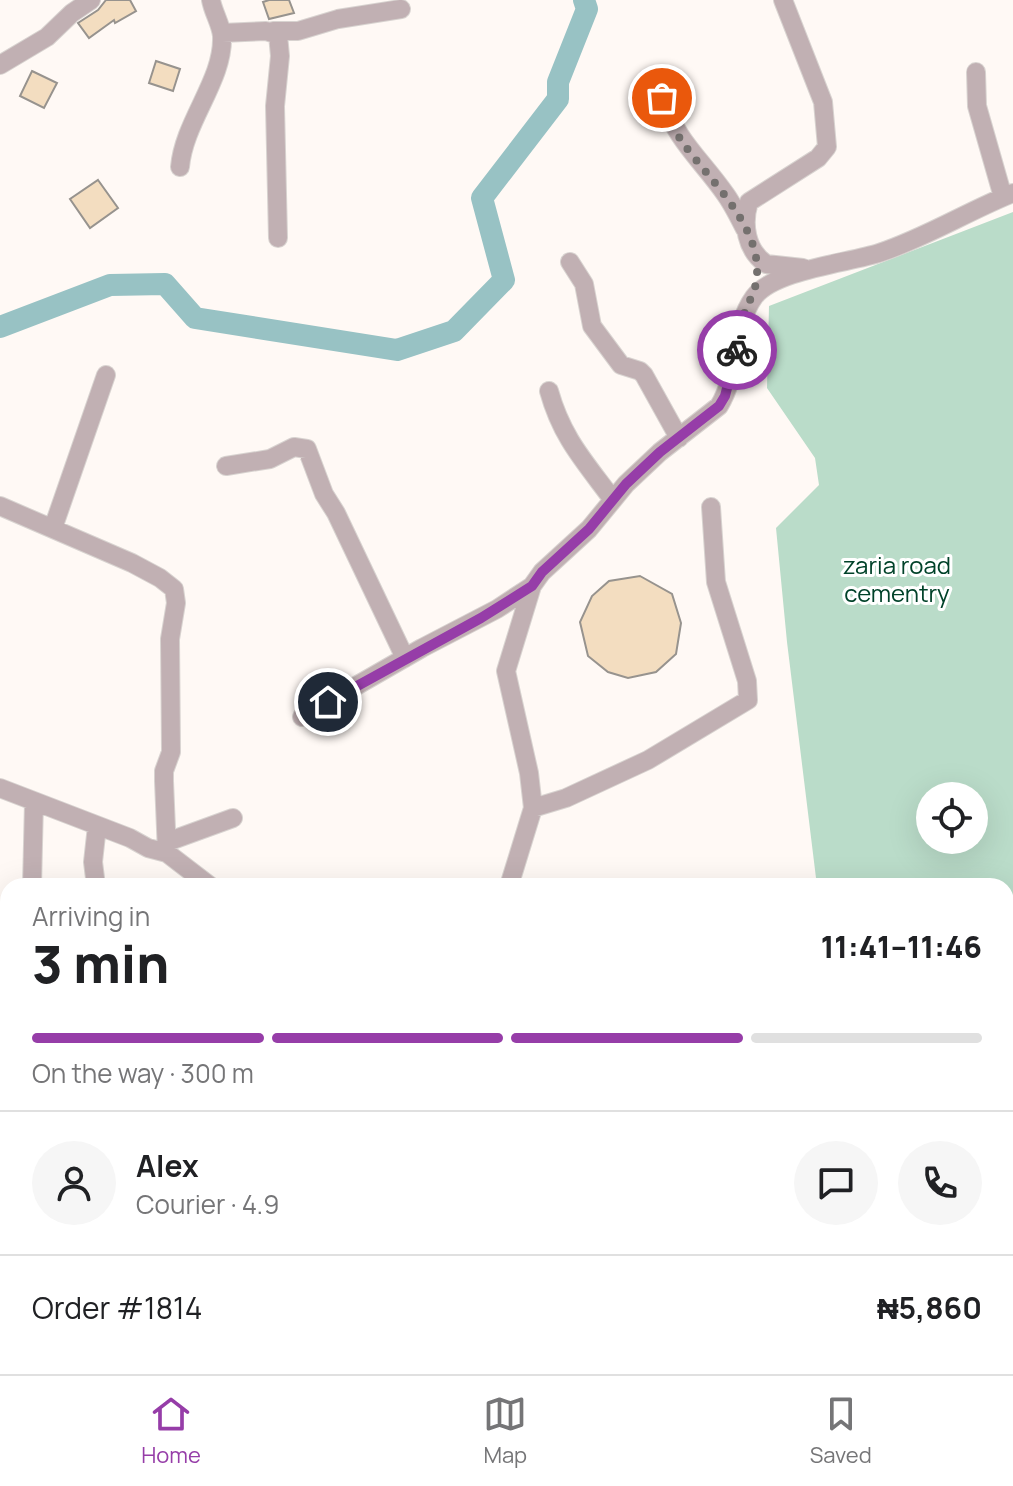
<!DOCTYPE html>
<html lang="en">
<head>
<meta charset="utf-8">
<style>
	:root { --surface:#fff; --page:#f6f6f6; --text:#202124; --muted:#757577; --line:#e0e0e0; --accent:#963da8 }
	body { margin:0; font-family:Manrope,sans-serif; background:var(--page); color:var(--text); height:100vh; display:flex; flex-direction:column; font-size:30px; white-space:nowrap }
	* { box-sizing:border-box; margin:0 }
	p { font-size:26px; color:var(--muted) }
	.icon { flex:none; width:44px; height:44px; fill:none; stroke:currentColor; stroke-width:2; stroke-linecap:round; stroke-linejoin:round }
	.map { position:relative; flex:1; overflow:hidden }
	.side { position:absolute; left:0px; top:878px; width:1014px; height:496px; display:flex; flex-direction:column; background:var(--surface); border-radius:24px 24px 0 0; box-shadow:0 8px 32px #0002 }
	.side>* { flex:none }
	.buttons { position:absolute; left:916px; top:782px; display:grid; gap:16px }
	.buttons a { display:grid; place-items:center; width:72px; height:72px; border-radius:50%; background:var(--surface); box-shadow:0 8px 32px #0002; font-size:40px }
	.pin { position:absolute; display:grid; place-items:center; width:68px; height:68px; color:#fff; margin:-34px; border:4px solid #fff; border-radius:50%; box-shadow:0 2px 8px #0007 }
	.courier { position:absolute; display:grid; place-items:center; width:80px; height:80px; margin:-40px; border:6px solid #963da8; border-radius:50%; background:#fff; color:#222; box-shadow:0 2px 10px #0007 }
	.summary em { font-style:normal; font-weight:800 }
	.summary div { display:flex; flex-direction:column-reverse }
	.summary { display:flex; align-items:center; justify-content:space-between; height:136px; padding:0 32px }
	h1 { font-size:52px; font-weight:800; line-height:60px }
	.bar { display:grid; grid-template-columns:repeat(4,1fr); gap:12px 8px; align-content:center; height:96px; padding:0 32px }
	.bar i { height:10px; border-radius:6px; background:var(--line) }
	.bar .active { background:var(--accent) }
	.bar p { grid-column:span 4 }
	.line { display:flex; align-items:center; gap:20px; padding:0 32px; border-top:2px solid var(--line) }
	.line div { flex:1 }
	.round { display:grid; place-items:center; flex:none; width:84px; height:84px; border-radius:42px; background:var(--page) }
	.dock { display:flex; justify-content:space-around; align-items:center; height:112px; border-top:2px solid var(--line); background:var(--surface); font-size:22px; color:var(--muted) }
	.dock a { display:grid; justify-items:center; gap:4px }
	.dock .active { color:var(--accent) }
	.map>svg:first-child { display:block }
	.green { fill:#badcc9; fill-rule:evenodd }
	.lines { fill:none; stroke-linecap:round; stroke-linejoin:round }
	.river { stroke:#98c2c4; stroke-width:22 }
	.building { fill:#f3ddc0; stroke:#97938e; stroke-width:2 }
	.minor-casing { stroke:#d8d3d0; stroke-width:20 }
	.minor { stroke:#c1b0b3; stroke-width:18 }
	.done { stroke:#74706e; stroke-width:8; stroke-dasharray:0 14.4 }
	.route { stroke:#963da8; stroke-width:10 }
	.labels { text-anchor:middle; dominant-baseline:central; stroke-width:6; stroke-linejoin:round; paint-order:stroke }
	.park-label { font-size:24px; fill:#004229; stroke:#fff }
</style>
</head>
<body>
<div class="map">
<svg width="1013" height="1374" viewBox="0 0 1013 1374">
	<rect width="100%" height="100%" fill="#fff9f5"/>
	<path class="green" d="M1013,212V1128L1006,1131V886H817L787,642L776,528L819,485L815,458L767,388L769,306ZM930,796H974V840H930Z"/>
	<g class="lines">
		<path class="river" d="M0,327L110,285L165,284L195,318L397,350L454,331L504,280L482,198L558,99V82L587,9L584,0"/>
	</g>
	<path class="building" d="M106,0H130L136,11L115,23L114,20L89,38L78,23L98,10Z
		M269,0H289L294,13L269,19L263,2Z
		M156,61L180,69L173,91L149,83Z
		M32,71L57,83L44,108L20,96Z
		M98,180L118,208L90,228L70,199Z
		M640,576L672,594L681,623L676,654L656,672L628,678L608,672L588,656L580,622L592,596L609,581Z"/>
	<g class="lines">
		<g class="minor-casing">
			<path id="minor" d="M783,0L823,102L827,147L818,158L749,202C742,224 746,250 766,264L803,268
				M273,31H298L338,19L401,9
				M222,33L266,31L278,35L280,56L275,106L278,238
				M0,65L47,37L72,13L91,0
				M976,72L977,106L1003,197
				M662,98C677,142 701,159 726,195C733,205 739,217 745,229
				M180,167C184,121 224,80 222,36C221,24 213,12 211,0
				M570,262L584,284L592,326L621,365L640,371L644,375L679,438
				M549,391C562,438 585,462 613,500
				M226,466L270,459L294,447L307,449L324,494L336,513L405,658
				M0,506L132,563L160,578L174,589L176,603L170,639L171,752L164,771V781L167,853
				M53,528L106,375
				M302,717L422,648L497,609L532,586
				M0,788L130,838L148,848L167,853L210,886
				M533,808L566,798L648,760L748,700L747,681L716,582L711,507
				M167,842L233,818
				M32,886L34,802
				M96,886L93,862L97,826
				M509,886L533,808L529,773L506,671L532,586L542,572L589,529L626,484L660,452L719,406C740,372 731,329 754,297C774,270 848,263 879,253C925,238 968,211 1013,193
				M1006,1151L1013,1148
				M0,1164L8,1171
				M0,1196L8,1199
				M1006,1321L1013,1326
				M279,1366L292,1374
				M328,1374L342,1366"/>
		</g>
		<use href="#minor" class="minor"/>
	</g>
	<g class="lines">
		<path class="done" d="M662,98C668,114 673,129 683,143C708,178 760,225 757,274C757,291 747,303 742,320C739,329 738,340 737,350"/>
		<path class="route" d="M328,702L481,618L532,586L542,572L589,529L626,484L660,452L719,406L725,396L737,350"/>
	</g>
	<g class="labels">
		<g class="park-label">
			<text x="897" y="564">zaria road<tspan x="897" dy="28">cementry</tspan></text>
		</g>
	</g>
</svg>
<div class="buttons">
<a><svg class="icon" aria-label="locate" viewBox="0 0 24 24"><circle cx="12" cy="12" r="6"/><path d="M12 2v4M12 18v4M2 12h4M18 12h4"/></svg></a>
</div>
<div class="pin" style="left:662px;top:98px;background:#ea580c"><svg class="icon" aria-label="bag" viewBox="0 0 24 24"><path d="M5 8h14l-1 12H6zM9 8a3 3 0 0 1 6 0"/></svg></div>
<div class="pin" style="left:328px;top:702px;background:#1f2937"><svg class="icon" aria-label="home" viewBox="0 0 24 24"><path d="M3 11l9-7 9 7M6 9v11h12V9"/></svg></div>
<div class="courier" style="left:737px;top:350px"><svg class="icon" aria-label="bike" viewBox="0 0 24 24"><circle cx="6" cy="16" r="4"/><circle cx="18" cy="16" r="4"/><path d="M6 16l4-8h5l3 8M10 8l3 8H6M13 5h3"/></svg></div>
<section class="side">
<div class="summary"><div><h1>3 min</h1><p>Arriving in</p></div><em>11:41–11:46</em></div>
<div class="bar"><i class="active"></i><i class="active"></i><i class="active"></i><i></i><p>On the way · 300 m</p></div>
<div class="line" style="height:144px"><a class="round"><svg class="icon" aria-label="person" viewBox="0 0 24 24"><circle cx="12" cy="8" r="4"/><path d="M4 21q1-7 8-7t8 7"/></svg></a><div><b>Alex</b><p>Courier · 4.9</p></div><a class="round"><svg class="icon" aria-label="chat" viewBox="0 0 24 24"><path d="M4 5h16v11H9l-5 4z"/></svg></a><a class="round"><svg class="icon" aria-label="phone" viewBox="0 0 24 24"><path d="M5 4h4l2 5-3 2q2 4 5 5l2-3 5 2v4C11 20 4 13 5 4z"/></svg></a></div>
<div class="line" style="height:104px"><div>Order #1814</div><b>₦5,860</b></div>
</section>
</div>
<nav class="dock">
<a class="active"><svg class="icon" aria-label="home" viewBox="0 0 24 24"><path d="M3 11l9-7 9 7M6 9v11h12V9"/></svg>Home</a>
<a><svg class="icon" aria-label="map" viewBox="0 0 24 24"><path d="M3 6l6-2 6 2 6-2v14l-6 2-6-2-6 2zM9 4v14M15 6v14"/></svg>Map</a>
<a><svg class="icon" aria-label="saved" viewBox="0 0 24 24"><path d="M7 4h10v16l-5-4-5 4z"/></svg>Saved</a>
</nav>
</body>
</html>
